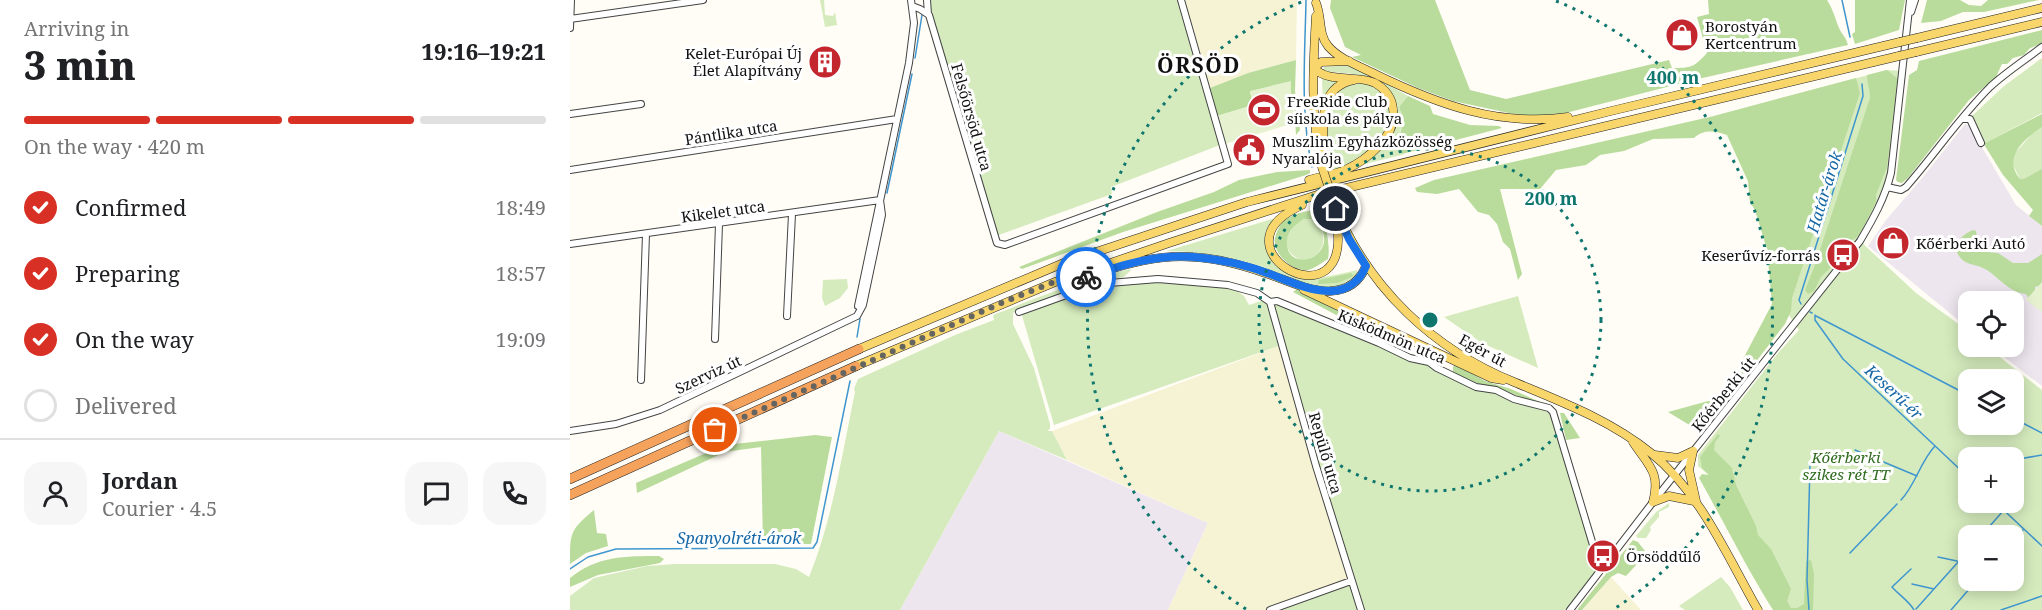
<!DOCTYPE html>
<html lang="en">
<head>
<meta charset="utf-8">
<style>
	:root { --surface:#fff; --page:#f6f6f6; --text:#202124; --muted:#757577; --line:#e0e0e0; --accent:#d93025 }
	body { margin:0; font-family:"Noto Serif",serif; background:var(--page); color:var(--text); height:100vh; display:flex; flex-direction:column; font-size:22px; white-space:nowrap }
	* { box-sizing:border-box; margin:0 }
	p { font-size:20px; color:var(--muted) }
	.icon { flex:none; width:33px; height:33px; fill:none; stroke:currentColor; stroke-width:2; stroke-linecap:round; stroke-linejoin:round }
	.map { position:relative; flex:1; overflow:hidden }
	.panel { display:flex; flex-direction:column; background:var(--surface); width:570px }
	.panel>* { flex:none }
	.controls { position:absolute; left:1388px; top:291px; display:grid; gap:12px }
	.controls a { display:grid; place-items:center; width:66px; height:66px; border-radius:12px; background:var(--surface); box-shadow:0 3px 15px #0003; font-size:30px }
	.pin { position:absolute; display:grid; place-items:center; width:51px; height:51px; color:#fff; margin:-26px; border:3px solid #fff; border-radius:50%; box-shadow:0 2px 6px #0007 }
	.courier { position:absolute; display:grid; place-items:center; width:60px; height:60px; margin:-30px; border:4px solid #1a73e8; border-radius:50%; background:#fff; color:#222; box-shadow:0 2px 8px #0007 }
	.summary em { font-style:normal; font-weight:800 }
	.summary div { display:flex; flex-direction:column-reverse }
	.summary { display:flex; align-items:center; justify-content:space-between; height:102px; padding:0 24px }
	h1 { font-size:39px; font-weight:800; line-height:45px }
	.bar { display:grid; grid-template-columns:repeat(4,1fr); gap:9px 6px; align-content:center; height:72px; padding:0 24px }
	.bar i { height:8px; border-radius:4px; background:var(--line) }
	.bar .current { background:var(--accent) }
	.bar p { grid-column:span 4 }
	.line { display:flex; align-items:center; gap:15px; padding:0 24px; border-top:2px solid var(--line) }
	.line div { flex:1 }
	.round { display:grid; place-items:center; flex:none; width:63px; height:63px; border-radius:18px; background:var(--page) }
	ol { padding:0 24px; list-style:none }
	li { display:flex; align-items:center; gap:18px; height:66px }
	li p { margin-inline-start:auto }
	li .icon { padding:6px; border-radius:50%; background:var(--accent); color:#fff; stroke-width:4 }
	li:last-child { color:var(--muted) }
	li i { width:33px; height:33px; border:3px solid var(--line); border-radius:50% }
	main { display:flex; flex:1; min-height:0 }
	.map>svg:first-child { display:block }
	.industrial { fill:#eee6ef }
	.farmland { fill:#f6f3d4 }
	.green { fill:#d5ebbd; fill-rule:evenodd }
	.forest { fill:#b9dc9c; fill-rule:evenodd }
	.pitch { fill:#e6f2cf }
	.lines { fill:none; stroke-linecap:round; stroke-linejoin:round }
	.stream { stroke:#3f96cf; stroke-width:1.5 }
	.minor-casing { stroke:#444; stroke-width:8 }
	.major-casing { stroke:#222; stroke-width:9 }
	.highway-casing { stroke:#222; stroke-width:10 }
	.minor { stroke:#fff; stroke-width:6 }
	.major { stroke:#f9d66b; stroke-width:8 }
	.highway { stroke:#f5a25d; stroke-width:9 }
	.major-bridge-casing { stroke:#222; stroke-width:9; stroke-linecap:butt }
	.major-bridge { stroke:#f9d66b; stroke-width:8 }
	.done { stroke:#646461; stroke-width:6; stroke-dasharray:0 10.8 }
	.route { stroke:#1a73e8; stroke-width:8 }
	.ring { fill:none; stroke:#0f766e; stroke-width:3; stroke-dasharray:3 6 }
	.labels { text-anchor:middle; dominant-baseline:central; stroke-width:6; stroke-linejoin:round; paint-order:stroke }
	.poi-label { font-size:15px; fill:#111; stroke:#fff; text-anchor:start }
	.street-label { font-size:15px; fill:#111; stroke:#fff }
	.park-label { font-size:15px; font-style:italic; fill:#2f6b1f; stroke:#fff }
	.water-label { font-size:16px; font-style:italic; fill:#1768a6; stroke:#fff }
	.district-label { font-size:21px; font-weight:bold; letter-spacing:1.5px; fill:#111; stroke:#fff }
	.centre { fill:#0f766e; stroke:#fff; stroke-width:3 }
	.ring-label { font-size:18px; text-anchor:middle; font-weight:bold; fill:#0f766e; stroke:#fff; stroke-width:6; stroke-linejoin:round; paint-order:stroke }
</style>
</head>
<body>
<main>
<section class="panel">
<div class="summary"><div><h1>3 min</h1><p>Arriving in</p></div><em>19:16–19:21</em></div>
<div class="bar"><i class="current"></i><i class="current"></i><i class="current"></i><i></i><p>On the way · 420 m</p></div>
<ol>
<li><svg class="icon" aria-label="check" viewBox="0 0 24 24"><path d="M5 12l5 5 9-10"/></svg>Confirmed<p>18:49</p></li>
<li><svg class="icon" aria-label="check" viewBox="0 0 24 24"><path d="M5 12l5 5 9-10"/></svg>Preparing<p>18:57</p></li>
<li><svg class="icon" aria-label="check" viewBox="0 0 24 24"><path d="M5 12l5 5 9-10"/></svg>On the way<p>19:09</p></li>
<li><i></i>Delivered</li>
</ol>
<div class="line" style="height:108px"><a class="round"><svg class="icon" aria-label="person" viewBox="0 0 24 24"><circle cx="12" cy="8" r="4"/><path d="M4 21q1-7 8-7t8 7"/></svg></a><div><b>Jordan</b><p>Courier · 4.5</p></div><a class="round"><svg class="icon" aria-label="chat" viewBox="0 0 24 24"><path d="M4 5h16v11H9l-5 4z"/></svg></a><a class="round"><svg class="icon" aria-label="phone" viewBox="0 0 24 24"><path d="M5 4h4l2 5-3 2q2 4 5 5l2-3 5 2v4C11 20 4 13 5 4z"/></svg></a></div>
</section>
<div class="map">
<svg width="1472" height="610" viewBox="0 0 1472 610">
	<rect width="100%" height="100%" fill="#fffdf5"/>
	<path class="industrial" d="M1395,124L1399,125L1446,205L1472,226V386L1421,347L1443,346V302H1398V328L1298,246L1316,220L1353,177Z
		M429,431L638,523L598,610H330Z"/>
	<path class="farmland" d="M615,0H727L726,60L678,73L640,88Z
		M711,345L781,581L700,610H598L638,523L497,460L482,431Z
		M1041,577L1071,610H1012Z"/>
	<path class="green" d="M250,0H254L255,15L263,16L265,12L267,25L255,27Z
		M356,0H609L650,145L541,187L542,194L426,236L355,8Z
		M1472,58V113L1415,143L1402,116L1434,86Z
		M775,65L796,72L838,96L829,107L834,121L825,146V149L832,154H835L791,165C802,156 813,148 821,136C839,109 822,84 794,76C781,72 766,74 753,70L754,67Z
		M1317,70L1333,71L1317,187L1290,241L1346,293L1398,331V346L1417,347L1472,390V610H1214L1140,476L1128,466V455L1208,353L1229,330L1202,290L1197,249L1185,210L1180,202L1178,181L1157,135L1145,131L1144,116ZM1398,380H1443V424H1398ZM1398,458H1443V502H1398ZM1398,536H1443V580H1398Z
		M752,78L772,80L762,87L753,104Z
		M784,82C792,83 804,83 810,89C820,99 823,117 817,129C810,146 780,165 762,170C757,152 750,106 767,91C771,87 779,85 784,82Z
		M1472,127V169L1459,180L1450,179L1443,165V155L1462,134Z
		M705,218C696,241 691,261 718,273C727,277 735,279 745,278C759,277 773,273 787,270V275C777,282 768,289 754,288C729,285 707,271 684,264C655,255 627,252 597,251Z
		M734,219H741L748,222C759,239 753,259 731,260C708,250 715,229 734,219Z
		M562,269L554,277L527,281L443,313V324L464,368L480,424V429L477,431H482L497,460L429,431L330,610H0V596L24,578L77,566L105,564H205L226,569L239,577C263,518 272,454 285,392L284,389L288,379L385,335L424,320L423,315C469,297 514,278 562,269Z
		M277,279L278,288L270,298L255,306L252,298L253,280Z
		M571,280L661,287L674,296L679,305L694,300L704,301L848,359L906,387L979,408L1032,567L1000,610H700L781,580L711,345L484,425L451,312L529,284Z
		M948,296L968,368L912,343L874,317Z
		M1099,503V507L1089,512V517L1080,527L1081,530L1076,538H1068L1066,536L1086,512Z
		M1151,577L1160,587L1173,610H1115L1109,606Z"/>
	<path class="forest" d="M761,0H865L900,90L936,99L1099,60L1102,68C1122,68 1124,67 1137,53L1127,17L1139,14L1138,0H1257C1263,9 1265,18 1269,28C1272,35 1275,35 1278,45L1128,79L984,116L948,115L883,101L848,88L782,57L791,55L775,47L760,8Z
		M1285,0H1335L1329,30L1285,44L1282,34L1285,32Z
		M1357,0H1390L1399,5L1411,6L1418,0H1469L1414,12H1393L1371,21L1351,23Z
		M1472,30V44L1460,48L1454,55L1443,58L1437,64H1432L1426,77L1399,100L1338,178L1332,183L1328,182L1326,180L1339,75L1347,70L1349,61Z
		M726,60L725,91L730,130L726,135L724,105L721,102L720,90L680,92L684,105L647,116L640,88L678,73Z
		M1317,70L1327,78V81L1317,167L1306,195V202L1292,230L1286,238L1280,241L1267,261L1251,277L1244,291L1238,294L1235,290L1245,265L1300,98C1300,89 1297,83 1297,75Z
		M1286,78L1290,93L1222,298L1221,311L1215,324L1148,411L1126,429L1098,412L1153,397L1202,304L1197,249L1185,210L1180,202L1178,181L1157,135C1145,131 1134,129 1124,138L1083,139L1054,151L1030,155L1016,165L986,170L970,189H930L952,274L948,280L940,249L933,242L927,224L919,215L908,212L889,189L867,194L847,192L845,188L864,180L1144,116Z
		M838,96L860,106L863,114L900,125L929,126L932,128L832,154L825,149L834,121L829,107Z
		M1472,114V127C1454,139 1432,157 1450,179H1454L1472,169V226L1459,216L1463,210L1433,175L1415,146V143Z
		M740,170V173L736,175L553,232L452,269L449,267L587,212L644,192L669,180L707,172Z
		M747,209L756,212C754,229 761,243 758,259C753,262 744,269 738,270C722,272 702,253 705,238C706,232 710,226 713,220L729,213ZM734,219H741L748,222C773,258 714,276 717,240C718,230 726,224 734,219Z
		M1403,230L1406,231L1409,249L1417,252L1428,253L1443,263H1458L1472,254V285L1465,287V292L1459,299L1456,294C1438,292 1429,277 1415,269C1402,262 1392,267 1385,248C1389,238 1394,234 1403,230Z
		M781,273L784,276L768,283L748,284L749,280Z
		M727,289L797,323L796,326H787L723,292Z
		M885,364L915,381L941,389L972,403L955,399L928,388L911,386L883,373V367Z
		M990,413H994L1010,438L996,440Z
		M1148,434L1150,436L1145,442L1144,450L1162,468L1166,485L1186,526L1188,535L1201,549L1221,589L1217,601L1221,608H1227L1234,604L1236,561L1241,560L1244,574L1243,610H1203C1176,567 1154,522 1129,478L1132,474L1139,475L1132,468L1130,457Z
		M245,435L262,437L241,544H225V529H212L208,543L193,544L191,447L155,452L67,493L66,483L155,445Z
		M24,510L27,533L36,534L38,546L16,553L0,564C0,532 0,530 24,510Z
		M1063,540L1068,542L1075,551L1068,563L1056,576L1048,573L1041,577L1012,610H1007Z
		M89,556L94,559L90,563L28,575L0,587V578C27,556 55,556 89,556Z"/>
	<path class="pitch" d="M721,81C720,96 724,108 724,123L655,144L647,116L683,105L680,91Z
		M1472,282V312L1456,300Z"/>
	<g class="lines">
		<path class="stream" d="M736,0C735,56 730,112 742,167
			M1272,0L1280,37
			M345,58L352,15
			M317,193L342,74
			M1231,304L1229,300L1293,96L1292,84
			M1240,312L1242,313
			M1245,315V320L1273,359L1398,477
			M1246,316L1398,395
			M287,337L290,319
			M1443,418L1472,433
			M1285,450L1347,476
			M1443,460L1472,455
			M1443,476L1449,494L1443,500
			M1331,500C1346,484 1350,462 1365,446
			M1425,502L1472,546
			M1411,536L1441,502
			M1443,539L1453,530
			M1280,553L1327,504
			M1368,557L1387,561
			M0,569L18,557L46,549L243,548L247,542L280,381
			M1341,569L1322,587C1329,595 1339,601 1344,610
			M1342,584L1364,589
			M1346,609L1398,551
			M1239,610L1237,580L1240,465
			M1381,610L1407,580
			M1431,610L1472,596"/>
		<g class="minor-casing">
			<path id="minor" d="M357,0L358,14
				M342,6L350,9L359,15L427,243L435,245L658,164L611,0
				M1341,12L1345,0
				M0,19L133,0
				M0,28L1,0
				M0,114L71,104
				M1392,119H1400L1411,143
				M0,170L327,119
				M1317,187L1331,190L1336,187C1365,154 1389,118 1420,87C1435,73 1455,60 1472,47
				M0,244L310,200
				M700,302L707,301L809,343L840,358L859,362L867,368L906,387L926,390L944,399L979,408L983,412L1026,555L1032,567
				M700,302L746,466L791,610
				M288,306L339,63L344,23L341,0
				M449,312L527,284L588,279L658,285L687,293L700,302
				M217,316L222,214
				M145,339L149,224
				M71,380L76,234
				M0,431L46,424L90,410L287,316L293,305L312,215L310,200
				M700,610L781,581
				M1000,610L1083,502L1290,241C1303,219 1315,198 1321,173L1340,0"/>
		</g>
		<g class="major-casing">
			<path id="major" d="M746,3C752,17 748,34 758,46C770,60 790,66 805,74C867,104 928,127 998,117
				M746,16C743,67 740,118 752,167
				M1347,38L1472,8
				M1346,52L1472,22
				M744,68L751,62L779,61
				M753,161C756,131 743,88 784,80
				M739,180C751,176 764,175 775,170C797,160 828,135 823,109C822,98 815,89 805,83C787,74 759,84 744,68
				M732,205C634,249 787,331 766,219
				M766,209C800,289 863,349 944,382C992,402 1040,420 1081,453C1131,493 1157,556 1188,610
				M511,278C548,267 583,254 623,257C648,258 672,265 695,273C715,279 740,293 761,291C778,290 790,281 796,266
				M734,290L921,378L933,380
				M289,349L496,262L677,202L1041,111L1330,42
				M286,366L485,282L599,243L747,195L1329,56
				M1063,442C1078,465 1091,472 1083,502
				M1123,451L1119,470L1126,501
				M1085,455L1108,458L1123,451
				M1083,502L1099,496L1124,501"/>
		</g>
		<g class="highway-casing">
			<path id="highway" d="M0,479L289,349
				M0,495L286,366"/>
		</g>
		<use href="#minor" class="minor"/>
		<use href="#major" class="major"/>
		<use href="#highway" class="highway"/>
		<g class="major-bridge-casing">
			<path id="major-bridge" d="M1330,42L1347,38
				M1329,56L1346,52
				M752,167L766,209"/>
		</g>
		<use href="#major-bridge" class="major-bridge"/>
	</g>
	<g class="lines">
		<path class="done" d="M145,430L436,301L484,282L516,277"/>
		<path class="route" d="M516,277C552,265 586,254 624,257C650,259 676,265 700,274C718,281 742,292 762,291C778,290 790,281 796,266L779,239L766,209"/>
	</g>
	<g class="ring">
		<circle cx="860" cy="320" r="171"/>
		<path d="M676 609A343 343 0 0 1 734 1M986 1A343 343 0 0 1 1044 609"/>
	</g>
	<defs>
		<g id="shop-disc" transform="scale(1.725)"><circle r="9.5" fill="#c4262e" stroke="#fff"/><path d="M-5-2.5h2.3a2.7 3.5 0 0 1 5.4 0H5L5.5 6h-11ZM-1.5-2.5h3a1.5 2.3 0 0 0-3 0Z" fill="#fff"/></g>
		<g id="building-disc" transform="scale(1.725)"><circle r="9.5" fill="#c4262e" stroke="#fff"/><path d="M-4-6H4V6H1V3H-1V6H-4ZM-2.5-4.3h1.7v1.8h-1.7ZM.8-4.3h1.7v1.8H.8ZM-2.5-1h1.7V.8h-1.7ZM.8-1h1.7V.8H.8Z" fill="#fff"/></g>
		<g id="stadium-disc" transform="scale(1.725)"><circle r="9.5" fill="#c4262e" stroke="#fff"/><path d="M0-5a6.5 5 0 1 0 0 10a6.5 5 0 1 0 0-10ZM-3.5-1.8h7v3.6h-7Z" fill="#fff"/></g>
		<g id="civic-disc" transform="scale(1.725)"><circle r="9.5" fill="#c4262e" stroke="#fff"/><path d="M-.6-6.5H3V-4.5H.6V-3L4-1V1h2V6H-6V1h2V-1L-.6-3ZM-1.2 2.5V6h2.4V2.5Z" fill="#fff"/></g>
		<g id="bus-disc" transform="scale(1.725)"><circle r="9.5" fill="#c4262e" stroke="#fff"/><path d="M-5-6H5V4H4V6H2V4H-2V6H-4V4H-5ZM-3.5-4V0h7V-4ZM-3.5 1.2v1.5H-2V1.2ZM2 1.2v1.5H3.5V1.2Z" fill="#fff"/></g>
	</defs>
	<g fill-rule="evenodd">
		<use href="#shop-disc" x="1112" y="35"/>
		<use href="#building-disc" x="255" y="62"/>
		<use href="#stadium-disc" x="694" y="110"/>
		<use href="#civic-disc" x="679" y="150"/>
		<use href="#shop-disc" x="1323" y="243"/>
		<use href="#bus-disc" x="1273" y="255"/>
		<use href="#bus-disc" x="1033" y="556"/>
	</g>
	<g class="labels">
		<g class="poi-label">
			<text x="1135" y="26">Borostyán<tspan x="1135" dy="17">Kertcentrum</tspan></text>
			<text x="232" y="53" text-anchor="end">Kelet-Európai Új<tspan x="232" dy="17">Élet Alapítvány</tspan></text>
			<text x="717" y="101">FreeRide Club<tspan x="717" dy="17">síiskola és pálya</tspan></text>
			<text x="702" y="141">Muszlim Egyházközösség<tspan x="702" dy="17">Nyaralója</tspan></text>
			<text x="1346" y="243">Kőérberki Autó</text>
			<text x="1250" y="255" text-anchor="end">Keserűvíz-forrás</text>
			<text x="1056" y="556">Örsöddűlő</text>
		</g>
		<g class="street-label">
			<text transform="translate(402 117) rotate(74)">Felsőörsöd utca</text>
			<text transform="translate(161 132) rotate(-9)">Pántlika utca</text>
			<text transform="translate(153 211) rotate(-8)">Kikelet utca</text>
			<text transform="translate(822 336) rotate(23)">Kisködmön utca</text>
			<text transform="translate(913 350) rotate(29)">Egér út</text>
			<text transform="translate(138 374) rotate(-25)">Szerviz út</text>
			<text transform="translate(1153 394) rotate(-51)">Kőérberki út</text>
			<text transform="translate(756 453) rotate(74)">Repülő utca</text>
		</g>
		<g class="park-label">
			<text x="1276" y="457">Kőérberki<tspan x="1276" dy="17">szikes rét TT</tspan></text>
		</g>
		<g class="water-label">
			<text transform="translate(1254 192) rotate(-73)">Határ-árok</text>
			<text transform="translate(1324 392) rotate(43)">Keserű-ér</text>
			<text x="169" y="538">Spanyolréti-árok</text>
		</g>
		<g class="district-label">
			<text x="629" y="65">ÖRSÖD</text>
		</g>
	</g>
	<circle cx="860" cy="320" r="9" class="centre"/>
	<g class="ring-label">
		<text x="1103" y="84">400 m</text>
		<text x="981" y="205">200 m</text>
	</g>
</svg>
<div class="controls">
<a><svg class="icon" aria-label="locate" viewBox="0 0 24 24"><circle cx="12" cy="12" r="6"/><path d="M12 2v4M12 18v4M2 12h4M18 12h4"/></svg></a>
<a><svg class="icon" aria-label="layers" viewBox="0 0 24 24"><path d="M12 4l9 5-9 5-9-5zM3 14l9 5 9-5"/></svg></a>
<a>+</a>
<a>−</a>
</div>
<div class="pin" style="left:145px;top:430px;background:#ea580c"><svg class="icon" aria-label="bag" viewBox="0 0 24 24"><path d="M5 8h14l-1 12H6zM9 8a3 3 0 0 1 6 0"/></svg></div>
<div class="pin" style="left:766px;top:209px;background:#1f2937"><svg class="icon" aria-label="home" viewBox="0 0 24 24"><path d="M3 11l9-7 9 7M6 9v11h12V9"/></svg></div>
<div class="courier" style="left:516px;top:277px"><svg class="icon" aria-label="bike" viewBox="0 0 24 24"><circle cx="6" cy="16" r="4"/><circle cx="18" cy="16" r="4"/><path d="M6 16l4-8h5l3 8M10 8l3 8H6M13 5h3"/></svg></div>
</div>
</main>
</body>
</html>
